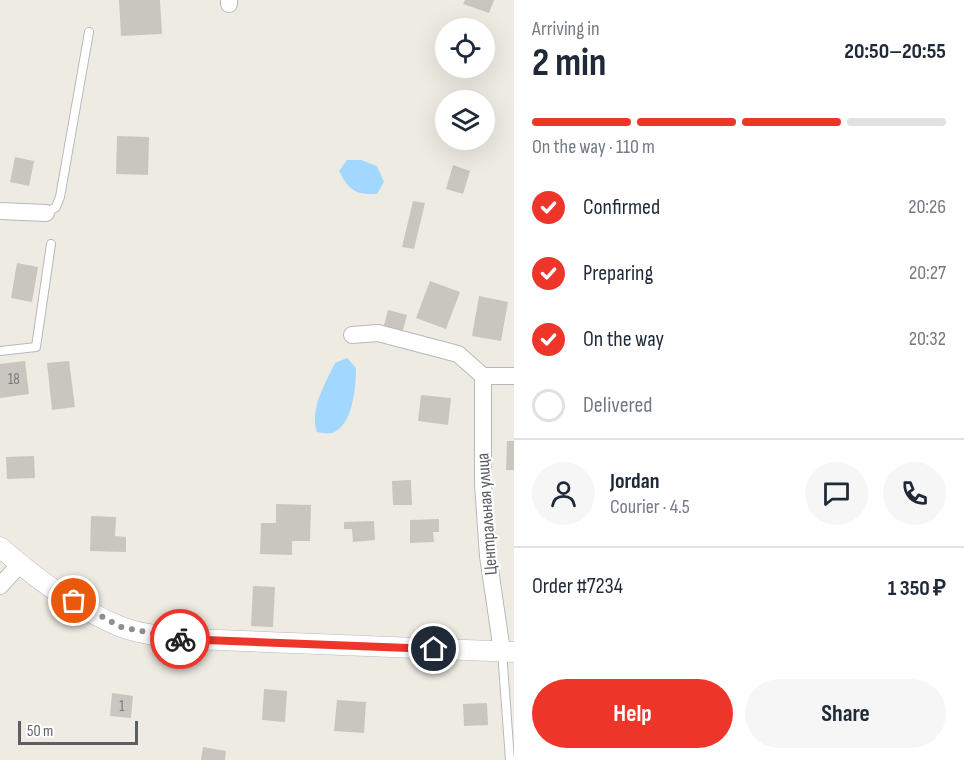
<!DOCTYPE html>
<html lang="en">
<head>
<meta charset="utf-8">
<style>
	:root { --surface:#fff; --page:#f6f6f7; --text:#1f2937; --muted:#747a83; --line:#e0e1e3; --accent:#ed352a }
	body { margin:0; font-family:"Sofia Sans Condensed",sans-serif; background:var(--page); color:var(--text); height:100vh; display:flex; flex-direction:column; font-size:22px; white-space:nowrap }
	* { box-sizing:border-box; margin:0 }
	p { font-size:20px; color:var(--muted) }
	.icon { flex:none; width:33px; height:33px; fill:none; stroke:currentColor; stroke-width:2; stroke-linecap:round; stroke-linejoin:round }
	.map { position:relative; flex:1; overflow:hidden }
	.drawer { display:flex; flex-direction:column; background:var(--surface); width:450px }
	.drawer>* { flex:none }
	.controls { position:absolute; left:435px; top:18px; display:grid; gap:12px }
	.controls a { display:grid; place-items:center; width:60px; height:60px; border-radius:50%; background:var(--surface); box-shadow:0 6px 24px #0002; font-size:30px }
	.scale { position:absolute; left:18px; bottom:15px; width:120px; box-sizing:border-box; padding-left:6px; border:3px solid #5b5f64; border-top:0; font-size:16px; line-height:21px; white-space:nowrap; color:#5b5f64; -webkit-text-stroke:4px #fff; paint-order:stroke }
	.pin { position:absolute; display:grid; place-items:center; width:51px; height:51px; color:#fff; margin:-26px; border:3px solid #fff; border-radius:50%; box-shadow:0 2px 6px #0007 }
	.courier { position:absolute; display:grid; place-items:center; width:60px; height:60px; margin:-30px; border:4px solid #ed352a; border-radius:50%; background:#fff; color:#222; box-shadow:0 2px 8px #0007 }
	.headline em { font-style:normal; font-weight:700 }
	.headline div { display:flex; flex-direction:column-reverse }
	.headline { display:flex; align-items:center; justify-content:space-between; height:102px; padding:0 18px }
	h1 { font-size:39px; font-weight:700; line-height:45px }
	.bar { display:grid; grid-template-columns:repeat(4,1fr); gap:9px 6px; align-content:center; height:72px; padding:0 18px }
	.bar i { height:8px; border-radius:4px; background:var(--line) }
	.bar .current { background:var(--accent) }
	.bar p { grid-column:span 4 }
	.line { display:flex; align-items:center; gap:15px; padding:0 18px; border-top:2px solid var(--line) }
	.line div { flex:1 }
	.round { display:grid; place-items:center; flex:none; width:63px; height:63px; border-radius:32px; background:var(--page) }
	ol { padding:0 18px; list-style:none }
	li { display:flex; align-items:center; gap:18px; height:66px }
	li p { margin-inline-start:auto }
	li .icon { padding:6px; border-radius:50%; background:var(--accent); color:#fff; stroke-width:4 }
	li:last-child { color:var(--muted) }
	li i { width:33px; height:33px; border:3px solid var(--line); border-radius:50% }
	.button { display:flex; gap:12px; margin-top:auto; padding:12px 18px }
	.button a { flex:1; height:69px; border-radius:36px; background:var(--accent); color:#fff; font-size:24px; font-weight:700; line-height:69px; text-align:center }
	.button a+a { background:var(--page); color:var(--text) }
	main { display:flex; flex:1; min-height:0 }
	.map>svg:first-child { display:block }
	.water { fill:#a2d8ff }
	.building { fill:#c9c6c0 }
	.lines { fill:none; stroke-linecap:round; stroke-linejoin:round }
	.service-casing { stroke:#b5b9bd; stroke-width:10 }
	.minor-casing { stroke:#b5b9bd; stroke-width:18 }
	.tertiary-casing { stroke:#b5b9bd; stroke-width:21 }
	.service { stroke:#fff; stroke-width:8 }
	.minor { stroke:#fff; stroke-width:16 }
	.tertiary { stroke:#fff; stroke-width:20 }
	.done { stroke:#8e9090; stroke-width:6; stroke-dasharray:0 10.8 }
	.route { stroke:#ed352a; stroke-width:8 }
	.labels { text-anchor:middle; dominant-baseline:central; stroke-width:4.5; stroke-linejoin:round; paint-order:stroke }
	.number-label { font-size:15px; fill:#76797b }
	.street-label { font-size:18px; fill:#5b5f64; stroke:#fff }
</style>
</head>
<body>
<main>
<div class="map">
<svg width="514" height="760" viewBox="0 0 514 760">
	<rect width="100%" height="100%" fill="#eeebe3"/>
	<path class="water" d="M347,160H361L377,166L384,182L377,194C355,195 349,190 339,171Z
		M347,358L356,368C356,387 353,426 332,433C328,434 322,433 317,432C309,410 325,384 335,363Z"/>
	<path class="building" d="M119,0H160L162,34L121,36Z
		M465,0H494L489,13L463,4Z
		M117,136L149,137L148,175L116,174Z
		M15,157L34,161L29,186L10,182Z
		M453,165L470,171L463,194L446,189Z
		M413,201L425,203L414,249L402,247Z
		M17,263L38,267L32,302L11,298Z
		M430,281L460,292L446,329L416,318Z
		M479,296L508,302L501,341L472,336Z
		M388,310L407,315L402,334L383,329Z
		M25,361L29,394L0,398V364Z
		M69,361L75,407L52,410L47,363Z
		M421,395L451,398L448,425L418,421Z
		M507,441H514V470H506Z
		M34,456L35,478L7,479L6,457Z
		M411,480L412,505H393L392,481Z
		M276,504L311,505L310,541H292V555L260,554L261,523H276Z
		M91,516L116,517L115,536L126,537V552L90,551Z
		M439,519V532H433L434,542L410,543V520Z
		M374,521L375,540L353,542L352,529H344V522Z
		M253,586L275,587L273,627L251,626Z
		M264,689L287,691L285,722L262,720Z
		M112,693L133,696L131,718L110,716Z
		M337,700L366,702L364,733L334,731Z
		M487,703L488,725L464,726L463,704Z
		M203,747L226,751L225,760H201Z"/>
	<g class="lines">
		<g class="service-casing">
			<path id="service" d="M46,213L56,207L60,197L89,32
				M0,351L36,347L51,244
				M502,651L510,760"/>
		</g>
		<g class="minor-casing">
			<path id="minor" d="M229,0V4
				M0,211L46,213
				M352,335L378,333L458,354L483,376H514
				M483,376V484L488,556L502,651
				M0,586L20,564"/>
		</g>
		<g class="tertiary-casing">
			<path id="tertiary" d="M0,547C35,578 76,608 119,626C134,633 153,634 169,638L514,652"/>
		</g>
		<use href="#service" class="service"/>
		<use href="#minor" class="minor"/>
		<use href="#tertiary" class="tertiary"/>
	</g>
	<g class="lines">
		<path class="done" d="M74,601L121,627L180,639"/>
		<path class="route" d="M180,639L434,649"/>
	</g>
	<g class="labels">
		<g class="number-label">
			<text x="14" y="379">18</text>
			<text x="122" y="706">1</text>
		</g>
		<g class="street-label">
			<text transform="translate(487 514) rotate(-94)">Центральная улица</text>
		</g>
	</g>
</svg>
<div class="controls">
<a><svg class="icon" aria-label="locate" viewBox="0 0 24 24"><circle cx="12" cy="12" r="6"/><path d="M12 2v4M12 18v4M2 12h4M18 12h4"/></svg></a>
<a><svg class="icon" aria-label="layers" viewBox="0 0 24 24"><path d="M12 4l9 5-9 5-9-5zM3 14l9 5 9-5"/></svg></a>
</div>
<div class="scale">50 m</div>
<div class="pin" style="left:74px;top:601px;background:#ea580c"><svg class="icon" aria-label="bag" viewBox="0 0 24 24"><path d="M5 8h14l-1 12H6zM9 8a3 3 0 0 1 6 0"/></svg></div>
<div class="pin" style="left:434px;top:649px;background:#1f2937"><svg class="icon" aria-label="home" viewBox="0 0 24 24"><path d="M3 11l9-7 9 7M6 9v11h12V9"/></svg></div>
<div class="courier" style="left:180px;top:639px"><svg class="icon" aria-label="bike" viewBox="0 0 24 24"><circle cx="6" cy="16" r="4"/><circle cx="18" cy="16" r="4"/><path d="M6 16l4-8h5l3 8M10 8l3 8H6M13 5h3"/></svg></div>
</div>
<section class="drawer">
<div class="headline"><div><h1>2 min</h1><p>Arriving in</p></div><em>20:50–20:55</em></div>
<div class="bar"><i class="current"></i><i class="current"></i><i class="current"></i><i></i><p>On the way · 110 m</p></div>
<ol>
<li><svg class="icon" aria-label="check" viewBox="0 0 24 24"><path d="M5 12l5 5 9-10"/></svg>Confirmed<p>20:26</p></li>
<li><svg class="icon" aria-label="check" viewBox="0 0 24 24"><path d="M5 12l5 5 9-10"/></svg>Preparing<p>20:27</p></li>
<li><svg class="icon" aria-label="check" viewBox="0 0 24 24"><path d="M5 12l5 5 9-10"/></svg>On the way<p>20:32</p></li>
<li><i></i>Delivered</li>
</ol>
<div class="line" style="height:108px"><a class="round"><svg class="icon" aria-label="person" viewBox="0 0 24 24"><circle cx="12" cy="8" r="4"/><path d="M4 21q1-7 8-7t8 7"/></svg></a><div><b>Jordan</b><p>Courier · 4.5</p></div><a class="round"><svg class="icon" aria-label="chat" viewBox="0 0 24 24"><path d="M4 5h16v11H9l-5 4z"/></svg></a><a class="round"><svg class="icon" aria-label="phone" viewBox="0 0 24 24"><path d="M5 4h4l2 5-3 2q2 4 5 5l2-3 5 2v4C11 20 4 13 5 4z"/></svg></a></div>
<div class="line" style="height:78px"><div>Order #7234</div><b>1 350 ₽</b></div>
<div class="button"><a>Help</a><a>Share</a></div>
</section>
</main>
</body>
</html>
